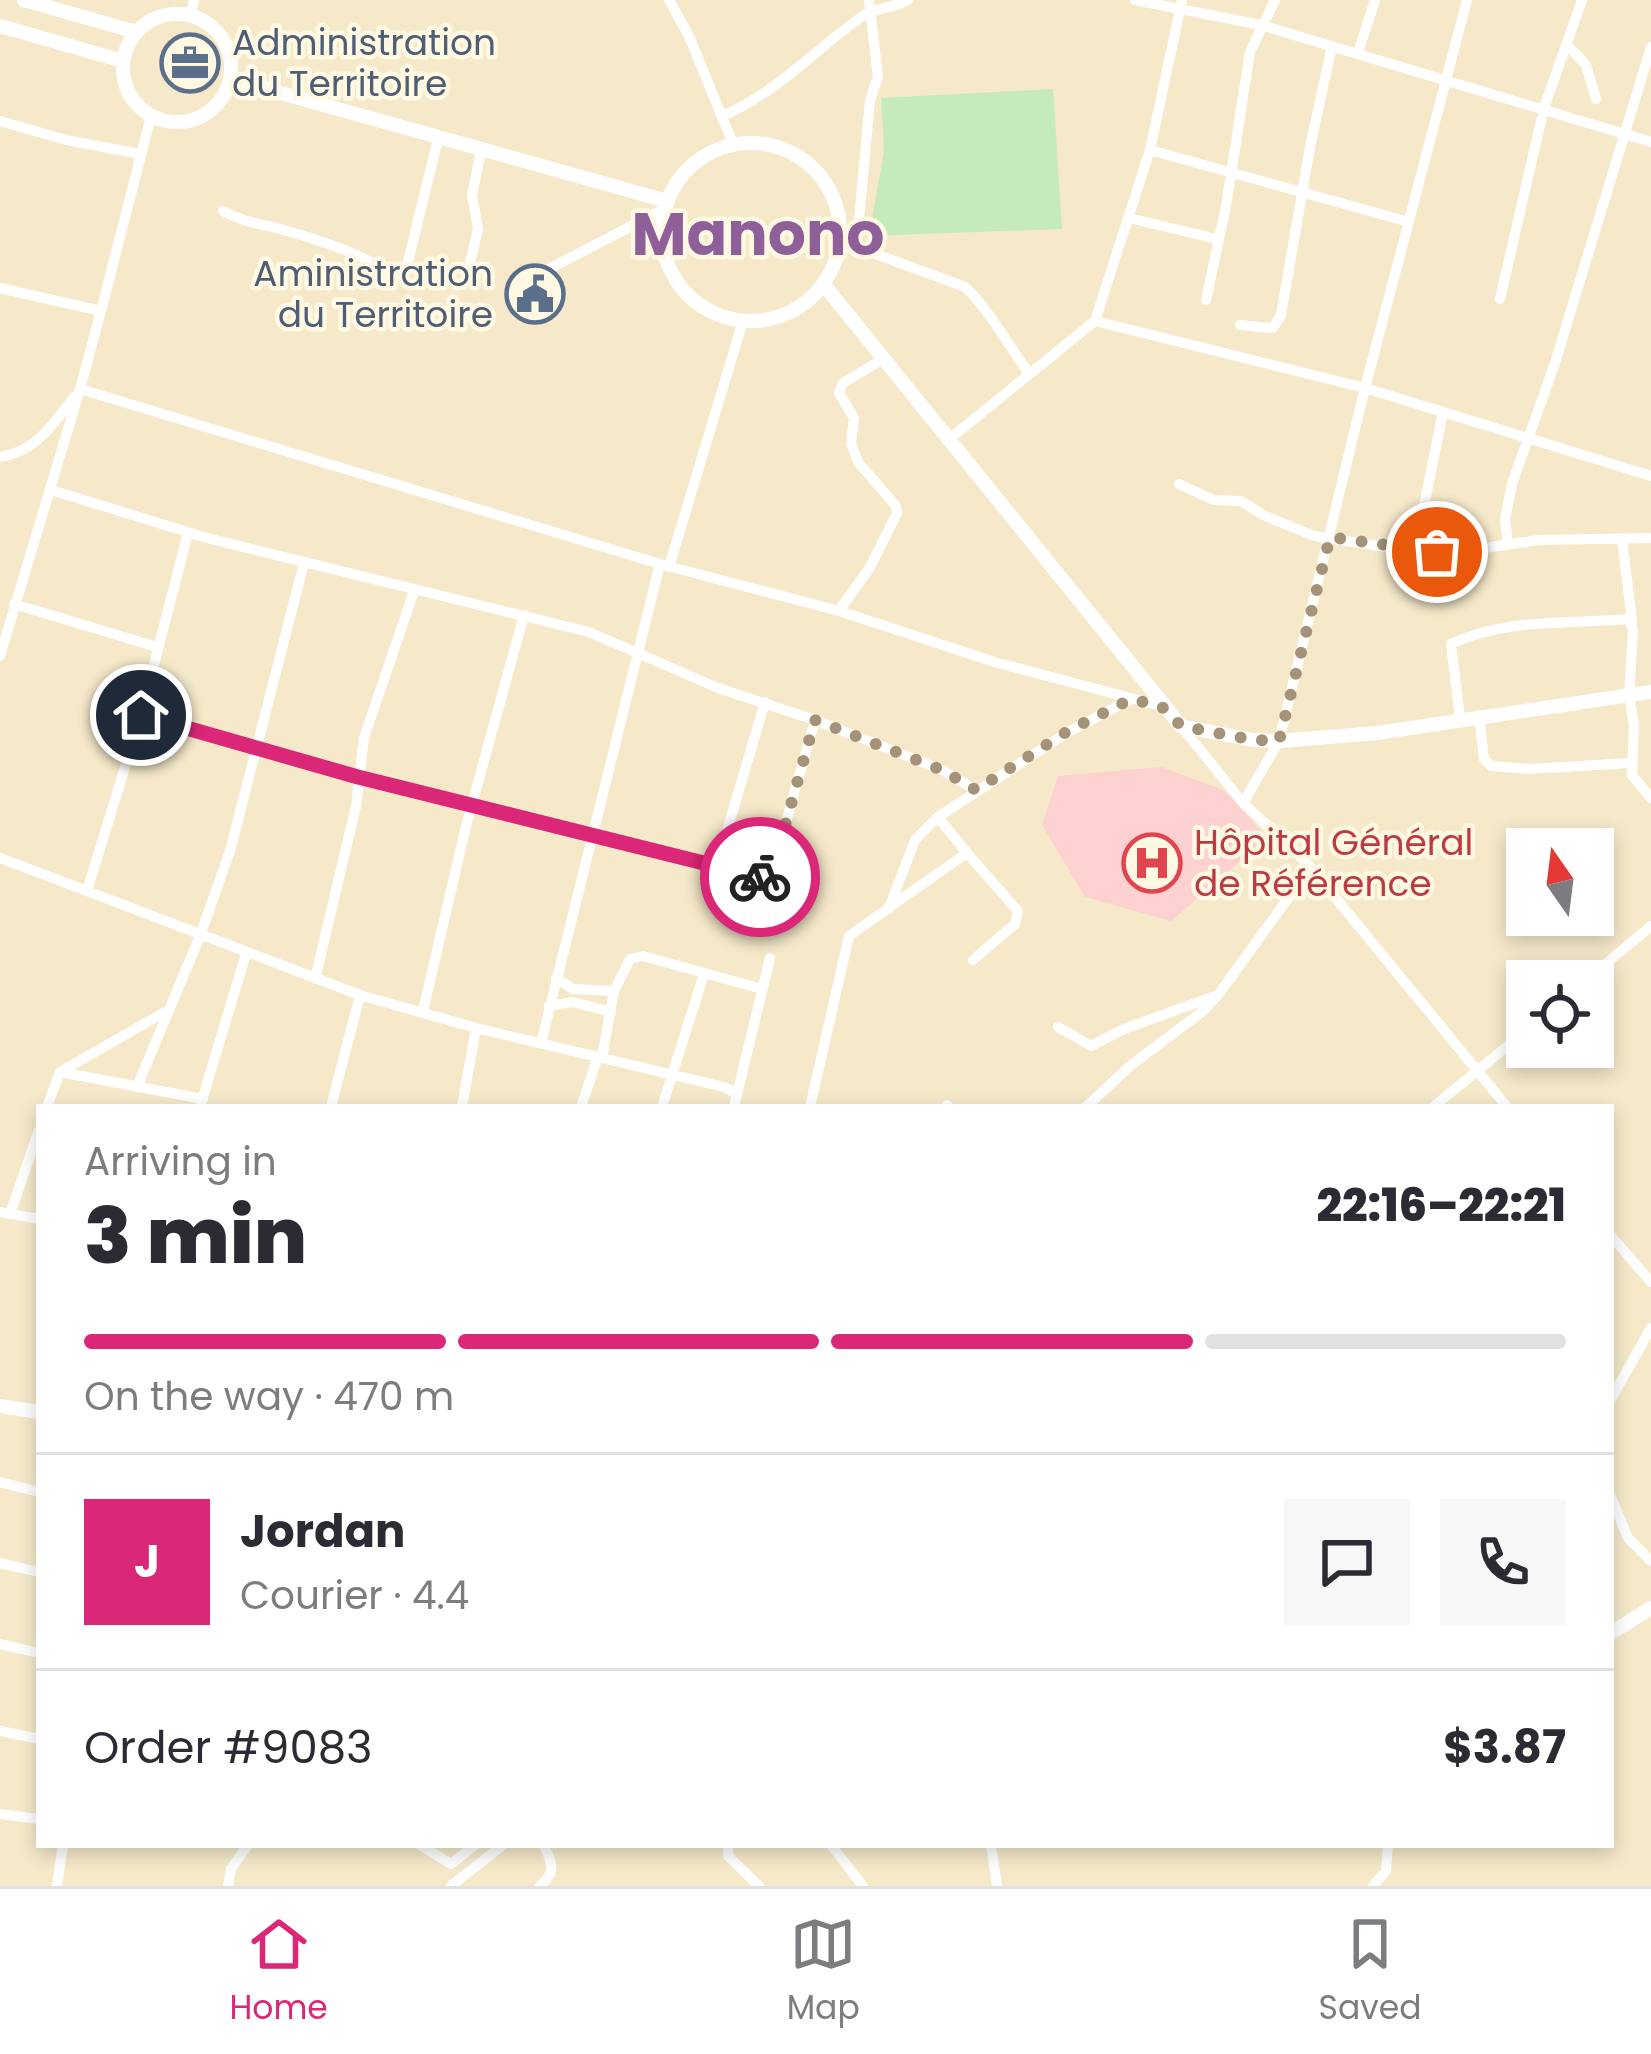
<!DOCTYPE html>
<html lang="en">
<head>
<meta charset="utf-8">
<style>
	:root { --surface:#fff; --page:#f7f7f7; --text:#2b2b33; --muted:#7c7c81; --line:#e1e1e2; --accent:#db2777 }
	body { margin:0; font-family:Poppins,sans-serif; background:var(--page); color:var(--text); height:100vh; display:flex; flex-direction:column; font-size:45px; white-space:nowrap }
	* { box-sizing:border-box; margin:0 }
	p { font-size:39px; color:var(--muted) }
	.icon { flex:none; width:66px; height:66px; fill:none; stroke:currentColor; stroke-width:2; stroke-linecap:round; stroke-linejoin:round }
	.map { position:relative; flex:1; overflow:hidden }
	.panel { position:absolute; left:36px; top:1104px; width:1578px; height:744px; display:flex; flex-direction:column; background:var(--surface); border-radius:0px; box-shadow:0 6px 18px #0003 }
	.panel>* { flex:none }
	.needle { width:78px; rotate:346deg }
	.controls { position:absolute; left:1506px; top:828px; display:grid; gap:24px }
	.controls a { display:grid; place-items:center; width:108px; height:108px; border-radius:0px; background:var(--surface); box-shadow:0 6px 18px #0003; font-size:60px }
	.pin { position:absolute; display:grid; place-items:center; width:102px; height:102px; color:#fff; margin:-51px; border:6px solid #fff; border-radius:50%; box-shadow:0 3px 12px #0007 }
	.courier { position:absolute; display:grid; place-items:center; width:120px; height:120px; margin:-60px; border:9px solid #db2777; border-radius:50%; background:#fff; color:#222; box-shadow:0 3px 15px #0007 }
	.headline em { font-style:normal; font-weight:800 }
	.headline div { display:flex; flex-direction:column-reverse }
	.headline { display:flex; align-items:center; justify-content:space-between; height:204px; padding:0 48px }
	h1 { font-size:78px; font-weight:800; line-height:90px }
	.bar { display:grid; grid-template-columns:repeat(4,1fr); gap:18px 12px; align-content:center; height:144px; padding:0 48px }
	.bar i { height:15px; border-radius:9px; background:var(--line) }
	.bar .on { background:var(--accent) }
	.bar p { grid-column:span 4 }
	.line { display:flex; align-items:center; gap:30px; padding:0 48px; border-top:3px solid var(--line) }
	.line div { flex:1 }
	.round { display:grid; place-items:center; flex:none; width:126px; height:126px; border-radius:0px; background:var(--page) }
	.menu { display:flex; justify-content:space-around; align-items:center; height:168px; border-top:3px solid var(--line); background:var(--surface); font-size:33px; color:var(--muted) }
	.menu a { display:grid; justify-items:center; gap:6px }
	.menu .on { color:var(--accent) }
	.map>svg:first-child { display:block }
	.residential { fill:#f5e9ca; fill-rule:evenodd }
	.medical { fill:#fcd1cf }
	.green { fill:#c6ebbb }
	.lines { fill:none; stroke-linecap:round; stroke-linejoin:round }
	.street { stroke:#fff; stroke-width:10 }
	.secondary { stroke:#fff; stroke-width:14 }
	.done { stroke:#a49379; stroke-width:12; stroke-dasharray:0 21.6 }
	.route { stroke:#db2777; stroke-width:15 }
	.labels { text-anchor:middle; dominant-baseline:central; stroke-width:9; stroke-linejoin:round; paint-order:stroke }
	.service-label { font-size:36px; fill:#4e5e75; stroke:#fff9e4; text-anchor:start }
	.health-label { font-size:36px; fill:#be3a42; stroke:#fff9e4; text-anchor:start }
	.town-label { font-size:60px; font-weight:bold; fill:#8e5f98; stroke:#fff9e4 }
</style>
</head>
<body>
<div class="map">
<svg width="1651" height="1886" viewBox="0 0 1651 1886">
	<rect width="100%" height="100%" fill="#fef6dc"/>
	<path class="residential" d="M0,0H1651V1886H0ZM1527,849H1593V915H1527ZM1527,981H1593V1047H1527ZM39,1107H1611V1845H39Z"/>
	<path class="medical" d="M1161,767L1221,789L1237,802L1266,839L1171,921L1085,897L1042,825L1058,776Z"/>
	<path class="green" d="M1053,89L1062,229L869,236L884,151L881,98Z"/>
	<g class="lines">
		<path class="street" d="M669,0L689,36L733,144
			M1135,0L1261,25L1651,142
			M191,15L194,0
			M1567,45L1586,65L1596,99
			M1358,53L1375,0
			M722,116C776,94 815,49 863,16C876,7 893,9 908,0
			M0,121L66,140L140,154
			M1150,150L1409,222
			M223,211C244,223 264,224 287,231C326,242 361,254 395,276L406,270L438,139
			M1129,218L1217,239
			M854,246L965,287C989,309 1009,347 1029,373
			M839,251L857,242L870,100L878,77L869,0
			M549,269L664,209
			M467,276L478,229L472,195L481,151
			M0,288L101,311L80,389L660,564L839,611L998,663L1161,706
			M1500,299L1544,108L1582,0
			M1206,300L1226,206L1250,52L1275,0
			M101,311L151,116
			M1095,321L1365,388L1651,476
			M1240,325L1273,328L1281,315L1310,147L1332,46
			M947,441L1095,321L1150,150L1182,0
			M0,457C35,452 54,424 74,397
			M1179,484L1214,500L1241,501L1263,515L1314,536L1399,549L1464,551L1539,540L1651,538
			M51,490L207,538L589,632L718,688L815,720L942,770L976,790
			M1622,539L1632,621
			M1508,544L1505,520L1512,484L1555,363L1651,47
			M1415,550L1443,412
			M669,567L743,321
			M14,604L157,647
			M839,611L870,567L897,513L896,506L858,462L851,443L854,418L839,393L843,383L883,359
			M0,656L80,389
			M141,715L359,777L765,878L771,875L815,720
			M1479,715L1484,759L1491,766L1529,769L1631,763
			M1460,718L1451,644C1506,618 1570,624 1629,619L1633,630L1629,696L1634,725L1632,775L1651,798
			M1181,726L1243,803L1307,863L1507,1107
			M1243,803L1279,741L1365,388L1467,0
			M967,853L1018,911L1015,924L973,960
			M0,858L360,995L476,1028L724,1087L737,1094
			M716,868L765,702
			M87,891L141,715L188,533
			M891,906L967,853L938,817
			M556,978L573,989L614,991
			M315,979L356,806L364,738L414,591
			M1585,981L1651,926
			M549,1006L573,1002L611,1012
			M423,1011L465,830L524,615
			M1058,1027L1091,1046L1124,1029L1215,996
			M541,1043L660,564
			M602,1057L614,991L630,959L643,956L762,989
			M60,1072L203,1099
			M137,1087L200,936L230,851L304,563
			M947,1105L948,1107
			M47,1107L60,1072L165,1012
			M200,1107L246,954
			M331,1107L360,995
			M462,1107L476,1028
			M581,1107L598,1056
			M662,1107L704,974
			M734,1107L770,958
			M810,1107L849,936L889,908L915,840L938,817L1068,732L1131,699
			M1086,1107L1130,1066L1203,1011L1218,995L1289,897L1307,863
			M1433,1107L1527,1030
			M0,1212L39,1219
			M10,1214L39,1130
			M1611,1236L1651,1282
			M1611,1399L1651,1328
			M0,1482L39,1492
			M1611,1497L1628,1538L1651,1561
			M0,1563L39,1572
			M0,1644L39,1653
			M0,1731L39,1739
			M0,1814L39,1819
			M420,1845L451,1864L475,1845
			M728,1845V1856L759,1886
			M831,1845L863,1886
			M991,1845L997,1886
			M57,1886L63,1845
			M228,1886L231,1869L248,1845
			M451,1886L503,1845
			M540,1886C557,1873 552,1863 544,1845
			M1373,1886L1386,1871L1388,1845"/>
		<path class="secondary" d="M24,0L136,32
			M123 68a54 54 0 1 1 108 0a54 54 0 1 1-108 0Z
			M0,26L123,61
			M231,79L667,201
			M662 232a89 89 0 1 1 178 0a89 89 0 1 1-178 0Z
			M824,285L1181,726L1253,740L1279,741L1377,733L1651,692
			M0,1406L39,1412
			M1611,1633L1651,1608"/>
	</g>
	<g class="lines">
		<path class="done" d="M760,877L771,875L815,720L942,770L976,790L1068,731L1131,699L1161,706L1181,726L1253,740L1279,741L1330,537L1437,552"/>
		<path class="route" d="M141,715L358,777L760,877"/>
	</g>
	<defs>
		<g id="office-ring" transform="scale(3)"><circle r="9.5" fill="#fff9e4" stroke="#5c6f8a" stroke-width="1.5"/><path d="M-6-3h4V-5.5h4V-3h4V5H-6ZM-1-4.5V-3h2v-1.5ZM-6 0V1H6V0Z" fill="#5c6f8a"/></g>
		<g id="civic-ring" transform="scale(3)"><circle r="9.5" fill="#fff9e4" stroke="#5c6f8a" stroke-width="1.5"/><path d="M-.6-6.5H3V-4.5H.6V-3L4-1V1h2V6H-6V1h2V-1L-.6-3ZM-1.2 2.5V6h2.4V2.5Z" fill="#5c6f8a"/></g>
		<g id="hospital-ring" transform="scale(3)"><circle r="9.5" fill="#fff9e4" stroke="#e0444e" stroke-width="1.5"/><path d="M-5-5h3v3.5h4V-5h3V5h-3V1.5h-4V5h-3Z" fill="#e0444e"/></g>
	</defs>
	<g fill-rule="evenodd">
		<use href="#office-ring" x="190" y="63"/>
		<use href="#civic-ring" x="535" y="294"/>
		<use href="#hospital-ring" x="1152" y="863"/>
	</g>
	<g class="labels">
		<g class="service-label">
			<text x="232" y="42">Administration<tspan x="232" dy="41">du Territoire</tspan></text>
			<text x="493" y="273" text-anchor="end">Aministration<tspan x="493" dy="41">du Territoire</tspan></text>
		</g>
		<g class="health-label">
			<text x="1194" y="842">Hôpital Général<tspan x="1194" dy="41">de Référence</tspan></text>
		</g>
		<g class="town-label">
			<text x="758" y="234">Manono</text>
		</g>
	</g>
</svg>
<div class="controls">
<a><svg class="needle" viewBox="-14 -14 28 28"><path d="M0-13l5 13h-10z" fill="#e53935"/><path d="M0 13l5-13h-10z" fill="#7c7c81"/></svg></a>
<a><svg class="icon" aria-label="locate" viewBox="0 0 24 24"><circle cx="12" cy="12" r="6"/><path d="M12 2v4M12 18v4M2 12h4M18 12h4"/></svg></a>
</div>
<div class="pin" style="left:1437px;top:552px;background:#ea580c"><svg class="icon" aria-label="bag" viewBox="0 0 24 24"><path d="M5 8h14l-1 12H6zM9 8a3 3 0 0 1 6 0"/></svg></div>
<div class="pin" style="left:141px;top:715px;background:#1f2937"><svg class="icon" aria-label="home" viewBox="0 0 24 24"><path d="M3 11l9-7 9 7M6 9v11h12V9"/></svg></div>
<div class="courier" style="left:760px;top:877px"><svg class="icon" aria-label="bike" viewBox="0 0 24 24"><circle cx="6" cy="16" r="4"/><circle cx="18" cy="16" r="4"/><path d="M6 16l4-8h5l3 8M10 8l3 8H6M13 5h3"/></svg></div>
<section class="panel">
<div class="headline"><div><h1>3 min</h1><p>Arriving in</p></div><em>22:16–22:21</em></div>
<div class="bar"><i class="on"></i><i class="on"></i><i class="on"></i><i></i><p>On the way · 470 m</p></div>
<div class="line" style="height:216px"><b class="round" style="background:var(--accent);color:#fff">J</b><div><b>Jordan</b><p>Courier · 4.4</p></div><a class="round"><svg class="icon" aria-label="chat" viewBox="0 0 24 24"><path d="M4 5h16v11H9l-5 4z"/></svg></a><a class="round"><svg class="icon" aria-label="phone" viewBox="0 0 24 24"><path d="M5 4h4l2 5-3 2q2 4 5 5l2-3 5 2v4C11 20 4 13 5 4z"/></svg></a></div>
<div class="line" style="height:156px"><div>Order #9083</div><b>$3.87</b></div>
</section>
</div>
<nav class="menu">
<a class="on"><svg class="icon" aria-label="home" viewBox="0 0 24 24"><path d="M3 11l9-7 9 7M6 9v11h12V9"/></svg>Home</a>
<a><svg class="icon" aria-label="map" viewBox="0 0 24 24"><path d="M3 6l6-2 6 2 6-2v14l-6 2-6-2-6 2zM9 4v14M15 6v14"/></svg>Map</a>
<a><svg class="icon" aria-label="saved" viewBox="0 0 24 24"><path d="M7 4h10v16l-5-4-5 4z"/></svg>Saved</a>
</nav>
</body>
</html>
